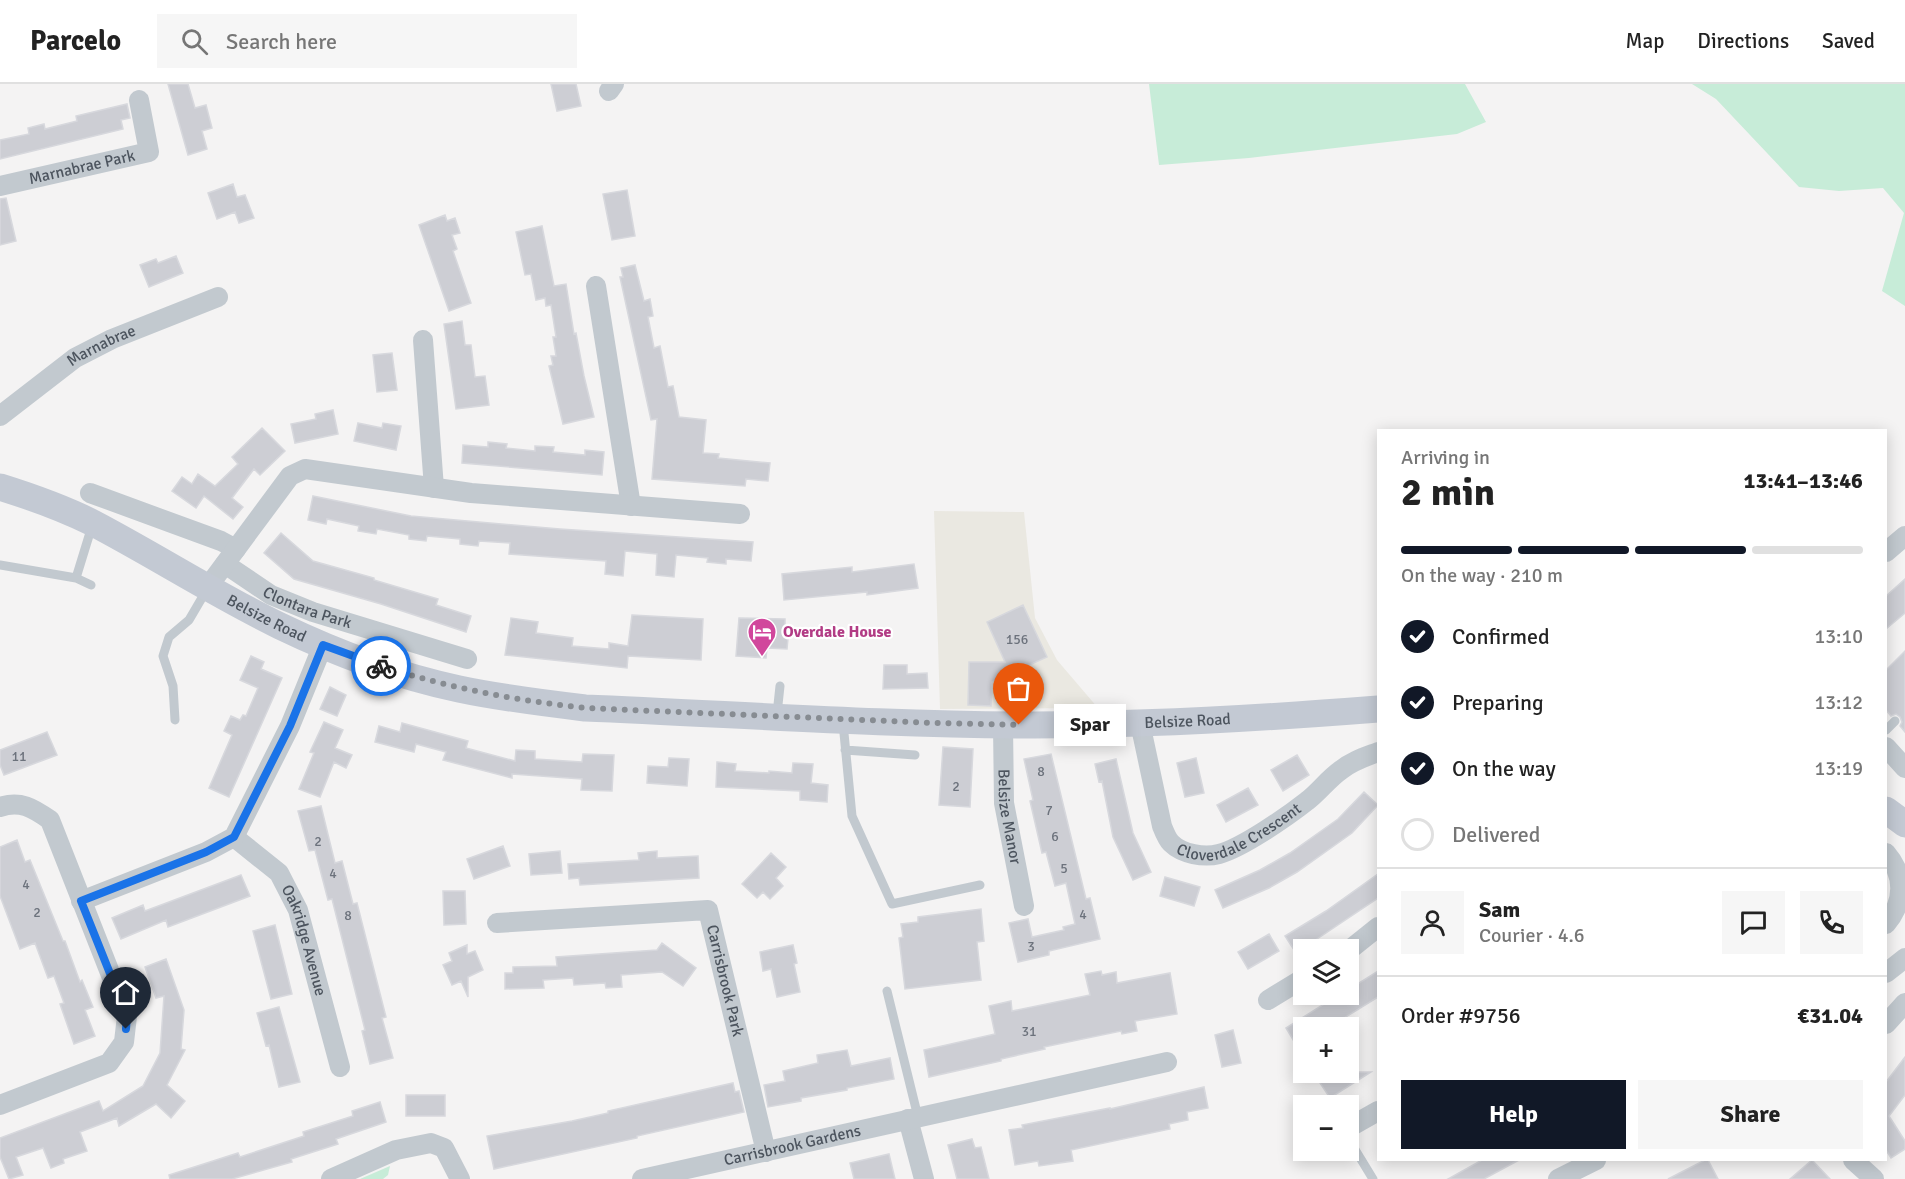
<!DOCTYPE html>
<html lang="en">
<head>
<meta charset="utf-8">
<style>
	:root { --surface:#fff; --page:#f6f6f6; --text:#222; --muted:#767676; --line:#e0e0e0; --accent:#111827 }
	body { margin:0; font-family:Signika,sans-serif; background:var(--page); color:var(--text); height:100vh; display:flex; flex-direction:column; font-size:22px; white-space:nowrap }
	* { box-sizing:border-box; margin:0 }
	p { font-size:20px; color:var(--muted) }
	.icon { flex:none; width:33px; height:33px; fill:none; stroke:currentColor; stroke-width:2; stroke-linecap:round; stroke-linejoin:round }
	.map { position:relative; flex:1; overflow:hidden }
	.sheet { position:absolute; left:1377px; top:345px; width:510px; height:732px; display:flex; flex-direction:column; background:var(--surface); border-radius:0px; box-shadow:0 3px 15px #0003 }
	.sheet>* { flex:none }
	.tools { position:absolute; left:1293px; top:855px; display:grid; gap:12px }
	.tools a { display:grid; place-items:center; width:66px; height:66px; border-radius:0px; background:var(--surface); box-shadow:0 3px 15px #0003; font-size:30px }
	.pin { position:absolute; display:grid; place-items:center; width:51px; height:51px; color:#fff; margin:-62px -26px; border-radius:50% 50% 50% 0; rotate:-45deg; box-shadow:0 0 6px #0007 }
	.pin .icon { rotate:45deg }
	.courier { position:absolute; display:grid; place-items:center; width:60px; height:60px; margin:-30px; border:4px solid #1a73e8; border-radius:50%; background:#fff; color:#222; box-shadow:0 2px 8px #0007 }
	.bubble { position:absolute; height:42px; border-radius:0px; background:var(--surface); box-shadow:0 3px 15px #0003; font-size:20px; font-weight:700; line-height:42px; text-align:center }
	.summary em { font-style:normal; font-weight:700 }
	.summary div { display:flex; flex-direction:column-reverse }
	.summary { display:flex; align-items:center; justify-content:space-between; height:102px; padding:0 24px }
	h1 { font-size:39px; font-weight:700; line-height:45px }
	.bar { display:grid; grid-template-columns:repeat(4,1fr); gap:9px 6px; align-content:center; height:72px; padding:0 24px }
	.bar i { height:8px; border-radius:4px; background:var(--line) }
	.bar .active { background:var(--accent) }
	.bar p { grid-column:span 4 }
	.line { display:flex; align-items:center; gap:15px; padding:0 24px; border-top:2px solid var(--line) }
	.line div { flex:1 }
	.round { display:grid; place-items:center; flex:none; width:63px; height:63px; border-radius:0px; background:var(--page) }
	ol { padding:0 24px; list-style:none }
	li { display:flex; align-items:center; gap:18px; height:66px }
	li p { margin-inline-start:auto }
	li .icon { padding:6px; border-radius:50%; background:var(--accent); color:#fff; stroke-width:4 }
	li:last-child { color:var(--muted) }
	li i { width:33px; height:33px; border:3px solid var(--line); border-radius:50% }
	.action { display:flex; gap:12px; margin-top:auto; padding:12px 24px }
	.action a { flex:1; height:69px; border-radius:0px; background:var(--accent); color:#fff; font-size:24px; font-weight:700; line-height:69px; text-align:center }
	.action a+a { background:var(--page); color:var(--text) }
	header { display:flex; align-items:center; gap:36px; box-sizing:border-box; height:84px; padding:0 30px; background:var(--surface); border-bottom:2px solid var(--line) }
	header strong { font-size:28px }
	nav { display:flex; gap:33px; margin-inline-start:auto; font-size:21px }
	.search { width:420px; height:54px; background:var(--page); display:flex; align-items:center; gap:15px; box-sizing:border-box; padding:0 21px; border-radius:0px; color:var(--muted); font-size:22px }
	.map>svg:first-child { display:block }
	.commercial { fill:#eae8e1 }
	.green { fill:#c7ecd8 }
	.building { fill:#cdced4; stroke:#d7d8dd; stroke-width:1.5 }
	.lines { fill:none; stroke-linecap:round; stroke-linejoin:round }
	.lane { stroke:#c2c9cf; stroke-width:9 }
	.street { stroke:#c2c9cf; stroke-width:20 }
	.secondary { stroke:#c3c9d3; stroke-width:27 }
	.done { stroke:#878c92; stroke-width:6; stroke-dasharray:0 10.8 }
	.route { stroke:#1a73e8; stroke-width:8 }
	.labels { text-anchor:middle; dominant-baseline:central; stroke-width:4.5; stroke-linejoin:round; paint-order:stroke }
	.number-label { font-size:14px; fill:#6c727c }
	.street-label { font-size:16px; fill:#4c545e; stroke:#fff }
	.hotel-label { font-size:16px; font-weight:bold; fill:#b23c85; stroke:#fff; text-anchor:start }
</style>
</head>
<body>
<header>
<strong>Parcelo</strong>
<div class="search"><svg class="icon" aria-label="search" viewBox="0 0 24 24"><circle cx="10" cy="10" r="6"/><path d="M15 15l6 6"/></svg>Search here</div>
<nav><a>Map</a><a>Directions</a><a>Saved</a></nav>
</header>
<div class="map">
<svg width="1905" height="1095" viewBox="0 0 1905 1095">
	<rect width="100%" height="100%" fill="#f4f3f3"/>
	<path class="commercial" d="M934,427L1024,428L1035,534L1057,576L1098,624L940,625Z"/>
	<path class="green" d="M1149,0H1465L1486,38L1457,50L1249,74L1159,81Z
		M1692,0H1905V222L1882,207L1904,129L1883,104L1839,107L1799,103L1716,15Z
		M390,1082L388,1091L383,1095H360Z"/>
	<path class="building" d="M168,0H188L195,24L206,21L212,44L202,47L207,65L188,71Z
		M551,0H576L581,22L557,27Z
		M127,20L130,34L121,36L123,45L0,75V56L29,50L28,44L44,40L45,45L77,37L76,32Z
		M233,100L237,113L245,111L254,134L239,139L235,128L217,135L208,109Z
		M627,106L635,152L612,156L603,110Z
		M6,114L16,157L0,161V115Z
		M445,131L447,137L455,134L460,149L452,151L457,165L453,167L471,219L449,227L419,141Z
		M542,142L554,202L566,200L574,250L576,249L584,292L594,333L563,340L549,282L553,281L551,272H556L553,253H556L551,221L546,222L545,214L536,216L531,190L525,191L516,148Z
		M176,172L183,189L149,203L140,181L156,175L158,179Z
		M635,181L644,217L650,215L653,232L648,233L654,264L660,262L668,303L673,302L679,333L706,336L703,369L719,370L718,374L770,379L768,397L746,395L745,402L652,395L657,335L651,336L620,193H623L621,184Z
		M462,237L465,261H471L475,293L485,292L489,321L456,325L444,240Z
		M392,269L397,306L377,308L373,271Z
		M333,326L338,350L295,359L291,340L316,335L315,330Z
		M358,339L382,344L383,339L401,342L396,366L354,357Z
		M262,344L285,367L260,391L254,385L232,414L243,423L233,435L204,412L196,424L172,407L182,393L192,400L198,390L215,402L238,380L232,373Z
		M488,358L507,360L506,364L535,367V362L554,363L553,368L585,371V366L604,368L602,391L462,379L463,361L488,363Z
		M313,412L411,432L560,445L753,458L751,477L726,475V480L707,478L708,474L676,471L674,493L656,491L657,470L625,467L623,492L605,490L606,477L509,470L510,459L479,457L478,462L460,460V455L427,452L426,457L409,455V451L377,445L376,450L358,447L359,442L327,435L326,440L308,436Z
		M281,449L313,477L374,494V496L438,515L436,521L471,532L466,548L381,520L294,495L264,469Z
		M914,480L918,504L867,511V508L784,516L782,490L852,483V488Z
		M1905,495V529L1886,545V512Z
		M1023,521L1047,573L992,598L991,622L968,621L969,578H1005L987,538Z
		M632,531L703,535L701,576L628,572L627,584L505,571L511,534L538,538L536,549L573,554L572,562L609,565V559L628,562Z
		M739,534L785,535V543L789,544L787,565L767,564L766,574L736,572Z
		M1905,567V648L1900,642L1902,638L1900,633L1896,630L1891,632L1886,626V586Z
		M251,572L264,578L261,585L282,594L229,713L209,704L232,651L224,647L231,632L240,636L243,631L246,632L258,604L240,596Z
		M884,581H907V590L927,589L928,604L883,605Z
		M330,603L346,611L337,632L320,625Z
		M324,638L343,646L335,664L352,671L346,684L334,678L320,713L299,705L314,669L310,668Z
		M402,639L468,657L466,664L515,677L516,666L535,667V675L582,678L583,670L614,671L612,707L581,706L582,695L512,690V694L443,676L446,668L416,660L414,668L375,658L379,642L400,648Z
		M47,648L57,671L4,691L0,681V666Z
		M943,663L973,665L970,723L939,721Z
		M1051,670L1086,815L1090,814L1100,855L1049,867V871L1018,878L1009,839L1028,835L1032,853L1064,846L1063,843L1075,840L1066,799L1055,802L1046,768L1042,769L1030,717L1033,716L1024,675Z
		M1297,671L1309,691L1283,707L1271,686Z
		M669,674L689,675L687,702L647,699L648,682L668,683Z
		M1196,674L1204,709L1185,713L1177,679Z
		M1116,675L1133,749L1151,788L1133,796L1113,753L1102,697L1099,698L1095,680Z
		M717,678L736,680L735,687L769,689V687L792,689L793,679L813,680L811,699L828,701L827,718L800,716V707L716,703Z
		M1248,704L1258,721L1226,738L1217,721Z
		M1364,708L1378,721L1352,749L1297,788L1269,804L1223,824L1215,806L1260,786L1290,769L1338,735Z
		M321,722L335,779L342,777L353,820L357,819L386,933L382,934L393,974L370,980L362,947L365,946L332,815L328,816L315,766L309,767L298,727Z
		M17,756L25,778L30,776L63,857H65L80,898L82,896L93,923L85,926L95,952L74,960L60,920L64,919L54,892L48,894L35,859L20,865L0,812V763Z
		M503,762L510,782L474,795L467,775Z
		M560,767L562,789L531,791L529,770Z
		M657,767V774L698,772L699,794L580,801L579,794L569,795L568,780L639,776L638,769Z
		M771,769L786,783L776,794L783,802L770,815L763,808L757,814L742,800Z
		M1378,790V814L1296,869L1285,852L1326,827Z
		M241,791L250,812L168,843L166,836L121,855L112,834L143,821L145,827Z
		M1165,793L1200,803L1194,822L1160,812Z
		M443,807H465L466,840L444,841Z
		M981,825L984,857L977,858L981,896L905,905L899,854L903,853L901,840L918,838V833Z
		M275,841L292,910L271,915L253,847Z
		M1269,850L1279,867L1248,885L1238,868Z
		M662,859L696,884L683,902L662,888L621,891L622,903L606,904L605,899L574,901L573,894L543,896L544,904L505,905V889H513V883L557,882L556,873L657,866Z
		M467,861V870L475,867L483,886L468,893V913L461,897L452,901L443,881L452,877L449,869Z
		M793,861L797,879L794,880L800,908L777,913L771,885L763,887L760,868Z
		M166,875L184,926L181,965L185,966L167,1001L185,1017L171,1034L156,1020L119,1042L117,1034L80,1048L87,1067L63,1075L64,1079L51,1084L43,1064L16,1073L23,1091L9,1095L0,1073V1054L99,1017L103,1027L143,1002L160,969L164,912L156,914L145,883Z
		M1101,887L1102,891L1116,888L1117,899L1170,889L1177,930L1135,937L1137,947L1122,950L1121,947L1044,963L1045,965L1001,975V977L929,993L924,966L995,950L989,922L1011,917L1012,927L1090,911L1085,890Z
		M1378,887V913L1328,944H1304V974L1286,944L1340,910H1348V906Z
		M279,923L300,998L279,1003L269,961L266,962L257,929Z
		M1233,946L1241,979L1222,983L1215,951Z
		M847,966L851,982L890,974L894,995L847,1004V1006L801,1014V1017L768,1023L764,1001L785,997L783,987L818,979L817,971Z
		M1905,973V1011L1889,1032L1905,1057V1065L1891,1074L1886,1066V998Z
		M1330,988H1371L1330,1014L1318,996Z
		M733,999L735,1008L739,1007L744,1028L637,1052V1054L494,1085L487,1052L572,1037L608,1029V1027Z
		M1204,1003L1208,1024L1187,1028L1188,1036L1169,1040L1170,1045L1071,1066L1073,1077L1039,1082L1038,1077L1015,1081L1009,1046L1023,1044L1022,1041L1110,1024V1025Z
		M406,1011H445V1032H406Z
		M380,1018L386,1038L336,1055L338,1060L291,1075L292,1078L232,1095H170L169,1091L213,1077L238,1069L240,1073L304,1052L303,1048L353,1032L352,1027Z
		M972,1055L975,1064L981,1063L989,1095H957L948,1061Z
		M889,1070L895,1095H854L850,1079Z
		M1482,1076H1519L1484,1095H1448Z
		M1705,1076H1708L1718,1095H1668Z
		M1812,1076L1830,1095H1790Z"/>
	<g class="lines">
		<path class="lane" d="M0,481L76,494L91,501
			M76,494L92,442
			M777,630L780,602
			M175,636L173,602L163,572L169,553L189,536L206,507
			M843,639L852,732L892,820L980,801
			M1886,646L1895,637
			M845,666L915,671
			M887,907L918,1033
			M1348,1054L1373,1095"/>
		<g class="street">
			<path d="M609,7L614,0"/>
			<path id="s1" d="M0,102L149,68L139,16"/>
			<path d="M596,202L631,422"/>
			<path d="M423,256L434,404"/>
			<path id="s2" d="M0,332L75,274L112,255L218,213"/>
			<path d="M90,409L221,457L236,465"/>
			<path d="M1886,468L1905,452"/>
			<path id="s3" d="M225,480L271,511L313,528L467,575"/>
			<path d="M207,504L290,392L305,385L471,409L740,430"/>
			<path id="s4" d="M1140,639L1162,742C1164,747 1167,755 1171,759C1182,770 1204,774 1219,770C1242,764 1288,732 1307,717C1319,708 1328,695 1341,686C1352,677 1365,673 1378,668"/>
			<path id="s5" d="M1003,641L1004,719L1024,822"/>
			<path d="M1886,663L1905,684"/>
			<path d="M0,723C20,716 33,724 50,736L127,932L124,958L109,979L0,1021"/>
			<path id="s6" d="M234,753L279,789L298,826L340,983"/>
			<path d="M1886,769C1905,791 1905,817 1886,840"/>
			<path d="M81,817L206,768L234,753L290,642L323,561"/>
			<path id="s7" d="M497,839L708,826L766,1068"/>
			<path d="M1348,867L1378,843"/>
			<path d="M1886,889L1905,874"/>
			<path d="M1268,916L1304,894"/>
			<path d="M1886,940L1905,919"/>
			<path d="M908,1035L924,1095"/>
			<path d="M1348,1044L1378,1027"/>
			<path d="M1853,1076L1874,1095"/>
			<path d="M331,1095L396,1066L431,1059L444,1064L460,1095"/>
			<path id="s8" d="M642,1095L1167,978"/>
			<path d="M1558,1095L1596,1076"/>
		</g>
		<g class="secondary">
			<path id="s9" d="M0,403C32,413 63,424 93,439C156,472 216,511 280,542C336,569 398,592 459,605C501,614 543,619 585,624C734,630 884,641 1034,641C1149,641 1264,634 1378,625"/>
			<path d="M1886,726L1905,740"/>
		</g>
	</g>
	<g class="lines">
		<path class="done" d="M381,582C448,604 515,616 585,624L935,639L1019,641"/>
		<path class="route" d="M126,945L127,932L81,817L206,768L234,753L290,642L323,561L381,582"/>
	</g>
	<defs>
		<g id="hotel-pin" transform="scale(1.5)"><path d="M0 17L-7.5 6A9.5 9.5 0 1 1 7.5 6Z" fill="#d1479c" stroke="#fff"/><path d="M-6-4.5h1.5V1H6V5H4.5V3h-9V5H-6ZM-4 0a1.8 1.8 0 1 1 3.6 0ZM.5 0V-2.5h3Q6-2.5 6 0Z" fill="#fff"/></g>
	</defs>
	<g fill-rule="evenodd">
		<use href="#hotel-pin" x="762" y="548"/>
	</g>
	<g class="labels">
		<g class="number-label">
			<text x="1017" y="555">156</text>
			<text x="19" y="672">11</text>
			<text x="1041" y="687">8</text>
			<text x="956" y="702">2</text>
			<text x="1049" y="726">7</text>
			<text x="1055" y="752">6</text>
			<text x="318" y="757">2</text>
			<text x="1064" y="784">5</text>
			<text x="333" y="789">4</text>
			<text x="26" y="800">4</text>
			<text x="37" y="828">2</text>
			<text x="1083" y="830">4</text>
			<text x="348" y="831">8</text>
			<text x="1031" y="862">3</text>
			<text x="1029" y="947">31</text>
		</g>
		<g class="street-label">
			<text stroke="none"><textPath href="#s1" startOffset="84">Marnabrae Park</textPath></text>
			<text stroke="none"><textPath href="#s2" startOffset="124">Marnabrae</textPath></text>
			<text stroke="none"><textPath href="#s3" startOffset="94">Clontara Park</textPath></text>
			<text stroke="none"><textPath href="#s9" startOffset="298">Belsize Road</textPath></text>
			<text stroke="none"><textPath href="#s9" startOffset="1234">Belsize Road</textPath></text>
			<text stroke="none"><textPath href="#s5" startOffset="92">Belsize Manor</textPath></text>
			<text stroke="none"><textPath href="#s4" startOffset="201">Cloverdale Crescent</textPath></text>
			<text stroke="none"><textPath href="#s6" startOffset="130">Oakridge Avenue</textPath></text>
			<text stroke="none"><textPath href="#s7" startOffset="284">Carrisbrook Park</textPath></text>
			<text stroke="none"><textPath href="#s8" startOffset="154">Carrisbrook Gardens</textPath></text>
		</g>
		<g class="hotel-label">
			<text x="783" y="548">Overdale House</text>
		</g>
	</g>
</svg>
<div class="tools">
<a><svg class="icon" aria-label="layers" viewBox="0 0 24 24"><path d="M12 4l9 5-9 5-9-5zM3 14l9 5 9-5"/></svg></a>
<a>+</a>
<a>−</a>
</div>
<div class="pin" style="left:1019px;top:641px;background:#ea580c"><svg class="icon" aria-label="bag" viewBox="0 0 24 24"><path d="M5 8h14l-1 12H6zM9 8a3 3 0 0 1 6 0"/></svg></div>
<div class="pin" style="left:126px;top:945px;background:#1f2937"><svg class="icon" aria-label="home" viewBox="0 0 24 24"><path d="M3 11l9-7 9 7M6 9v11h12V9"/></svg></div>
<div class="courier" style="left:381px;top:582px"><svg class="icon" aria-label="bike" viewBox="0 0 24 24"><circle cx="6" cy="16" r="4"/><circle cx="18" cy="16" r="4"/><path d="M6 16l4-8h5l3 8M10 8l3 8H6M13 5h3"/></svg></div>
<div class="bubble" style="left:1054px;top:620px;width:72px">Spar</div>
<section class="sheet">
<div class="summary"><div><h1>2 min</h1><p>Arriving in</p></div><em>13:41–13:46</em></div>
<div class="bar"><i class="active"></i><i class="active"></i><i class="active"></i><i></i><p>On the way · 210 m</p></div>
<ol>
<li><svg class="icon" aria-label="check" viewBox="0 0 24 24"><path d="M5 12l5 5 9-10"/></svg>Confirmed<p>13:10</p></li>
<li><svg class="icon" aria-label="check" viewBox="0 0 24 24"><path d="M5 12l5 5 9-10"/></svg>Preparing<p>13:12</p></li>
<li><svg class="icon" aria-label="check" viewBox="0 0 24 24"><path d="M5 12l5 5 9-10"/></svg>On the way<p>13:19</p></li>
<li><i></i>Delivered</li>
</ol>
<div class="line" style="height:108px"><a class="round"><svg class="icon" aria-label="person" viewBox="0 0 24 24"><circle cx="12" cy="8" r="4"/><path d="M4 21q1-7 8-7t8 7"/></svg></a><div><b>Sam</b><p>Courier · 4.6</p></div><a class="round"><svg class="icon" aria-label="chat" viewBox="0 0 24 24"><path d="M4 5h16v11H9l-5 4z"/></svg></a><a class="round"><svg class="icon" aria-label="phone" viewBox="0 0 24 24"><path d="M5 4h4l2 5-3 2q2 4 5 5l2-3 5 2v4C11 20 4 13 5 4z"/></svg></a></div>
<div class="line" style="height:78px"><div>Order #9756</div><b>€31.04</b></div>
<div class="action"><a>Help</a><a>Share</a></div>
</section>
</div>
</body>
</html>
